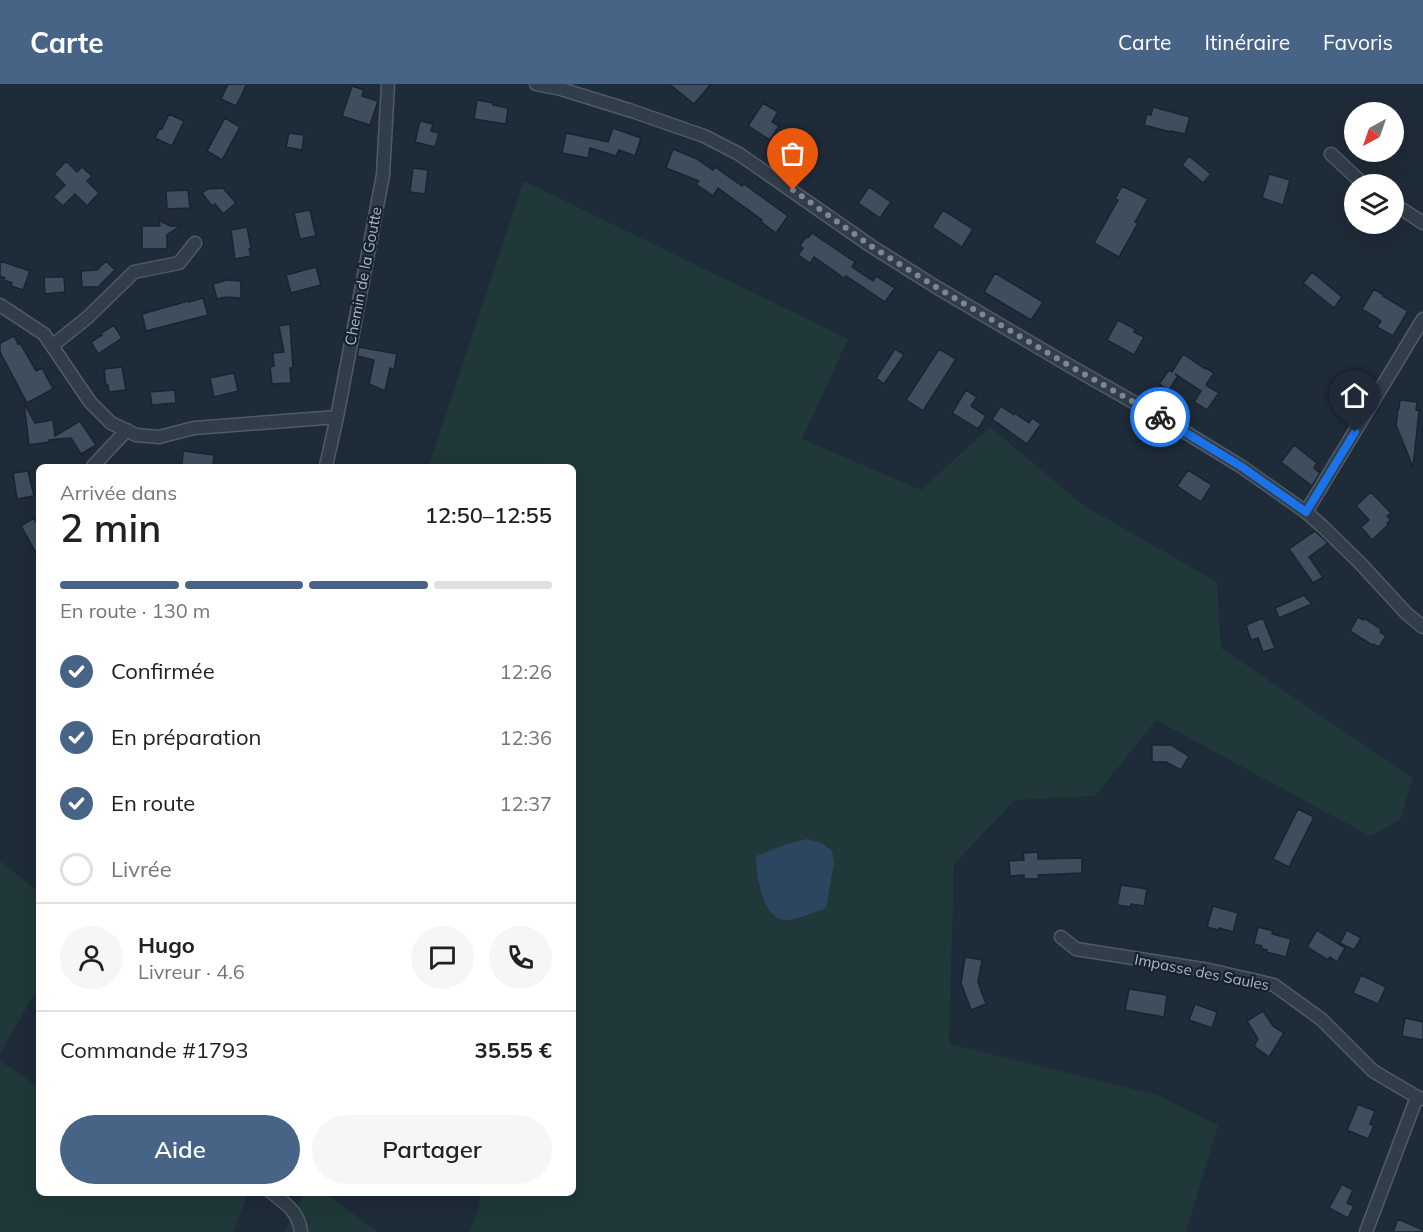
<!DOCTYPE html>
<html lang="fr">
<head>
<meta charset="utf-8">
<style>
	:root { --surface:#fff; --page:#f6f6f6; --text:#202124; --muted:#757577; --line:#e0e0e0; --accent:#476487 }
	body { margin:0; font-family:Mulish,sans-serif; background:var(--page); color:var(--text); height:100vh; display:flex; flex-direction:column; font-size:22px; white-space:nowrap }
	* { box-sizing:border-box; margin:0 }
	p { font-size:20px; color:var(--muted) }
	.icon { flex:none; width:33px; height:33px; fill:none; stroke:currentColor; stroke-width:2; stroke-linecap:round; stroke-linejoin:round }
	.map { position:relative; flex:1; overflow:hidden }
	.side { position:absolute; left:36px; top:380px; width:540px; height:732px; display:flex; flex-direction:column; background:var(--surface); border-radius:9px; box-shadow:0 6px 24px #0002 }
	.side>* { flex:none }
	.needle { width:39px; rotate:220deg }
	.tools { position:absolute; left:1344px; top:18px; display:grid; gap:12px }
	.tools a { display:grid; place-items:center; width:60px; height:60px; border-radius:50%; background:var(--surface); box-shadow:0 6px 24px #0002; font-size:30px }
	.pin { position:absolute; display:grid; place-items:center; width:51px; height:51px; color:#fff; margin:-62px -26px; border-radius:50% 50% 50% 0; rotate:-45deg; box-shadow:0 0 6px #0007 }
	.pin .icon { rotate:45deg }
	.courier { position:absolute; display:grid; place-items:center; width:60px; height:60px; margin:-30px; border:4px solid #1a73e8; border-radius:50%; background:#fff; color:#222; box-shadow:0 2px 8px #0007 }
	.headline em { font-style:normal; font-weight:600 }
	.headline div { display:flex; flex-direction:column-reverse }
	.headline { display:flex; align-items:center; justify-content:space-between; height:102px; padding:0 24px }
	h1 { font-size:39px; font-weight:600; line-height:45px }
	.bar { display:grid; grid-template-columns:repeat(4,1fr); gap:9px 6px; align-content:center; height:72px; padding:0 24px }
	.bar i { height:8px; border-radius:4px; background:var(--line) }
	.bar .selected { background:var(--accent) }
	.bar p { grid-column:span 4 }
	.line { display:flex; align-items:center; gap:15px; padding:0 24px; border-top:2px solid var(--line) }
	.line div { flex:1 }
	.round { display:grid; place-items:center; flex:none; width:63px; height:63px; border-radius:32px; background:var(--page) }
	ol { padding:0 24px; list-style:none }
	li { display:flex; align-items:center; gap:18px; height:66px }
	li p { margin-inline-start:auto }
	li .icon { padding:6px; border-radius:50%; background:var(--accent); color:#fff; stroke-width:4 }
	li:last-child { color:var(--muted) }
	li i { width:33px; height:33px; border:3px solid var(--line); border-radius:50% }
	.primary-button { display:flex; gap:12px; margin-top:auto; padding:12px 24px }
	.primary-button a { flex:1; height:69px; border-radius:36px; background:var(--accent); color:#fff; font-size:24px; font-weight:600; line-height:69px; text-align:center }
	.primary-button a+a { background:var(--page); color:var(--text) }
	header { display:flex; align-items:center; gap:36px; box-sizing:border-box; height:84px; padding:0 30px; background:var(--accent); color:#fff }
	header strong { font-size:28px }
	nav { display:flex; gap:33px; margin-inline-start:auto; font-size:21px }
	.map>svg:first-child { display:block }
	.green { fill:#203839 }
	.water { fill:#2d465f }
	.building { fill:#3e4e5e; stroke:#19242f; stroke-width:1.5 }
	.lines { fill:none; stroke-linecap:round; stroke-linejoin:round }
	.minor-casing { stroke:#4f5b67; stroke-width:15 }
	.minor { stroke:#313d48; stroke-width:12 }
	.done { stroke:#7a8794; stroke-width:6; stroke-dasharray:0 10.8 }
	.route { stroke:#1a73e8; stroke-width:8 }
	.labels { text-anchor:middle; dominant-baseline:central; stroke-width:4.5; stroke-linejoin:round; paint-order:stroke }
	.street-label { font-size:15px; fill:#abb8c6; stroke:#17222d }
</style>
</head>
<body>
<header>
<strong>Carte</strong>
<nav><a>Carte</a><a>Itinéraire</a><a>Favoris</a></nav>
</header>
<div class="map">
<svg width="1423" height="1148" viewBox="0 0 1423 1148">
	<rect width="100%" height="100%" fill="#1e2b38"/>
	<path class="green" d="M524,97L848,255L802,355L921,406L990,343L1083,421L1217,498L1221,564L1413,694L1400,736L1370,752L1156,636L1095,712L1015,716L954,780L949,960L1158,1011L1218,1041L1186,1148H470L479,1122L481,1109L573,1108V382H429Z
		M0,777L39,808V902L0,969Z
		M0,977L39,1003V1108L248,1109L233,1148H0Z
		M305,1108L325,1109L378,1148H285Z"/>
	<path class="water" d="M807,755L822,759L832,767L834,778L826,824C814,828 802,834 790,836C762,840 756,790 756,772L787,760Z"/>
	<path class="building" d="M228,0H247L236,22L221,15Z
		M669,0H711L694,20Z
		M352,2L364,6L362,12L378,17L370,41L342,32Z
		M477,16L493,19V21L508,24L506,40L474,35Z
		M763,19L778,28L772,38L779,42L770,56L748,42Z
		M1153,23L1190,33L1185,50L1171,47V48L1144,41L1147,30L1151,31Z
		M169,30L184,37L172,62L155,54L160,44L162,45Z
		M225,34L240,43L222,76L207,67Z
		M420,37L433,40L431,47L439,49L435,63L415,58Z
		M613,44L641,54L635,72L619,66L616,72L590,64L588,74L562,69L566,49L608,58Z
		M289,49L304,51L302,66L286,63Z
		M673,65L695,74L713,86L715,83L742,102L744,100L788,132L776,149L761,138L762,136L718,104L713,112L696,100L699,97L666,84Z
		M1189,72L1211,90L1203,99L1182,81Z
		M66,77L77,88L82,83L92,92L87,97L99,109L87,122L75,110L63,122L53,113L65,101L54,90Z
		M413,84L428,86L425,110L410,108Z
		M1269,90L1290,96L1283,121L1262,114Z
		M1122,102L1148,115L1135,138L1138,139L1119,173L1094,159L1118,116L1115,115Z
		M869,103L891,118L880,134L858,119Z
		M223,104L236,119L223,130L215,120L212,122L202,109L208,105Z
		M188,106L190,124L167,125L166,107Z
		M310,126L316,152L300,155L294,129Z
		M943,126L973,145L962,163L932,143Z
		M159,136L170,142H180L167,151V165H142V142H160Z
		M247,143L251,164L249,165L251,172L235,175L231,146Z
		M812,149L855,178L852,183L873,197L876,192L895,204L885,218L846,192L844,194L814,173L810,179L798,171L803,164L800,161L807,152L809,153Z
		M0,177L30,187L23,206L11,202L12,199L4,196L5,194L0,192Z
		M106,177L115,186L98,203H82L81,187L97,186Z
		M316,183L321,201L291,209L286,191Z
		M1312,188L1342,213L1334,224L1303,199Z
		M995,189L1043,218L1031,236L984,208Z
		M44,193H64L65,208L45,210Z
		M227,196L241,197V214L226,213L217,215L213,200Z
		M1374,205L1384,211L1383,212L1408,227L1393,252L1377,243L1381,237L1362,225Z
		M203,214L208,231L146,247L142,230L188,217L189,218Z
		M1118,236L1135,245L1134,248L1144,253L1134,271L1107,256Z
		M290,240L293,284H290L291,299L272,300L270,283L274,282L273,269L284,268L279,242Z
		M114,241L122,254L98,270L91,258L102,251L101,249Z
		M14,252L18,260L20,259L36,287L42,284L53,305L27,319L0,268V259Z
		M359,263L397,270L394,286L390,284L385,307L369,300L374,276L357,272Z
		M895,265L904,271L884,300L876,294Z
		M939,265L956,275L923,327L906,316Z
		M1183,270L1204,284V283L1214,289L1206,301L1219,309L1207,326L1194,318L1201,307L1175,290L1178,292L1169,306L1159,300L1169,286L1172,288Z
		M122,283L126,306L109,308L108,301L106,302L104,285Z
		M234,289L238,307L214,313L210,294Z
		M175,306L176,319L152,321L150,308Z
		M966,306L977,313L971,322L986,332L978,345L952,329Z
		M1400,316L1417,318L1416,326L1419,327L1413,383L1396,341L1398,325H1399Z
		M24,319L35,339L53,336L55,352L80,337L96,361L81,370L71,354L49,356V358L29,361Z
		M1001,322L1014,331L1015,329L1029,339L1032,334L1041,340L1027,360L992,335Z
		M1294,361L1317,379L1314,384L1320,389L1312,402L1281,378Z
		M183,367L214,371L213,382H182Z
		M1188,386L1212,401L1201,418L1177,402Z
		M28,387L34,412L17,415L13,389Z
		M1371,408L1391,429L1387,432L1391,436L1387,439L1388,441L1372,456L1361,443L1369,436L1356,422Z
		M34,434L39,444V474L21,442Z
		M1315,447L1328,459L1309,473L1323,493L1313,499L1289,465Z
		M1304,511L1312,520L1279,534L1275,524Z
		M1358,533L1363,536L1364,534L1381,545L1380,548L1386,552L1379,563L1373,560L1372,561L1350,547Z
		M1263,534L1275,564L1263,568L1258,554L1251,556L1246,541Z
		M1152,661H1171L1189,672L1181,686L1166,678H1152Z
		M1298,725L1314,733L1289,783L1273,775Z
		M1038,768V775L1082,774V789L1038,791L1039,795H1024V791L1010,792L1009,777L1024,776L1023,769Z
		M1121,801L1147,805L1144,822L1131,820L1130,823L1117,821Z
		M1213,822L1238,829L1233,848L1219,844L1218,846L1207,843Z
		M1258,843L1273,847L1272,850L1291,855L1286,873L1266,868L1267,866L1261,864L1262,862L1254,860Z
		M1317,846L1345,864L1337,878L1330,873L1328,876L1307,863Z
		M1347,846L1361,854L1354,866L1340,859Z
		M965,873L982,876L978,898L986,920L971,926L961,899Z
		M1361,891L1386,903L1378,920L1353,909Z
		M1129,905L1167,911L1164,933L1125,926Z
		M1195,920L1217,928L1212,944L1189,936Z
		M1263,927L1273,942L1284,949L1269,973L1254,962L1258,955L1247,937Z
		M1405,934L1423,938V956L1402,952Z
		M1358,1020L1375,1027L1370,1040L1374,1042L1368,1055L1347,1046Z
		M1342,1100L1353,1106L1347,1119L1354,1122L1348,1134L1329,1124Z
		M1398,1135L1423,1146V1148H1393Z"/>
	<g class="lines">
		<g class="minor-casing">
			<path id="minor" d="M536,0L561,5L632,27L704,52L739,70L871,162L936,203L1070,282L1172,340L1242,383L1306,428L1322,442L1360,479L1407,530L1423,543
				M1331,70L1363,100
				M1394,120L1423,139
				M0,221L44,250L90,318L111,339L136,351L159,353L194,344L337,333
				M52,262L88,233L134,188L179,179L195,159
				M93,382L127,346
				M326,382L337,333L383,91L388,0
				M1306,428L1423,235
				M1061,853L1076,865L1209,886L1274,901L1321,935L1373,987L1417,1013
				M271,1108C286,1120 299,1128 301,1148
				M1366,1148L1417,1013L1423,1015"/>
		</g>
		<use href="#minor" class="minor"/>
	</g>
	<g class="lines">
		<path class="done" d="M793,106L871,162L936,203L1070,282L1160,333"/>
		<path class="route" d="M1160,333L1242,383L1306,428L1355,348"/>
	</g>
	<g class="labels">
		<g class="street-label">
			<text transform="translate(363 192) rotate(-79)">Chemin de la Goutte</text>
			<text transform="translate(1202 888) rotate(11)">Impasse des Saules</text>
		</g>
	</g>
</svg>
<div class="tools">
<a><svg class="needle" viewBox="-14 -14 28 28"><path d="M0-13l5 13h-10z" fill="#e53935"/><path d="M0 13l5-13h-10z" fill="#757577"/></svg></a>
<a><svg class="icon" aria-label="layers" viewBox="0 0 24 24"><path d="M12 4l9 5-9 5-9-5zM3 14l9 5 9-5"/></svg></a>
</div>
<div class="pin" style="left:793px;top:106px;background:#ea580c"><svg class="icon" aria-label="bag" viewBox="0 0 24 24"><path d="M5 8h14l-1 12H6zM9 8a3 3 0 0 1 6 0"/></svg></div>
<div class="pin" style="left:1355px;top:348px;background:#1f2937"><svg class="icon" aria-label="home" viewBox="0 0 24 24"><path d="M3 11l9-7 9 7M6 9v11h12V9"/></svg></div>
<div class="courier" style="left:1160px;top:333px"><svg class="icon" aria-label="bike" viewBox="0 0 24 24"><circle cx="6" cy="16" r="4"/><circle cx="18" cy="16" r="4"/><path d="M6 16l4-8h5l3 8M10 8l3 8H6M13 5h3"/></svg></div>
<section class="side">
<div class="headline"><div><h1>2 min</h1><p>Arrivée dans</p></div><em>12:50–12:55</em></div>
<div class="bar"><i class="selected"></i><i class="selected"></i><i class="selected"></i><i></i><p>En route · 130 m</p></div>
<ol>
<li><svg class="icon" aria-label="check" viewBox="0 0 24 24"><path d="M5 12l5 5 9-10"/></svg>Confirmée<p>12:26</p></li>
<li><svg class="icon" aria-label="check" viewBox="0 0 24 24"><path d="M5 12l5 5 9-10"/></svg>En préparation<p>12:36</p></li>
<li><svg class="icon" aria-label="check" viewBox="0 0 24 24"><path d="M5 12l5 5 9-10"/></svg>En route<p>12:37</p></li>
<li><i></i>Livrée</li>
</ol>
<div class="line" style="height:108px"><a class="round"><svg class="icon" aria-label="person" viewBox="0 0 24 24"><circle cx="12" cy="8" r="4"/><path d="M4 21q1-7 8-7t8 7"/></svg></a><div><b>Hugo</b><p>Livreur · 4.6</p></div><a class="round"><svg class="icon" aria-label="chat" viewBox="0 0 24 24"><path d="M4 5h16v11H9l-5 4z"/></svg></a><a class="round"><svg class="icon" aria-label="phone" viewBox="0 0 24 24"><path d="M5 4h4l2 5-3 2q2 4 5 5l2-3 5 2v4C11 20 4 13 5 4z"/></svg></a></div>
<div class="line" style="height:78px"><div>Commande #1793</div><b>35.55 €</b></div>
<div class="primary-button"><a>Aide</a><a>Partager</a></div>
</section>
</div>
</body>
</html>
